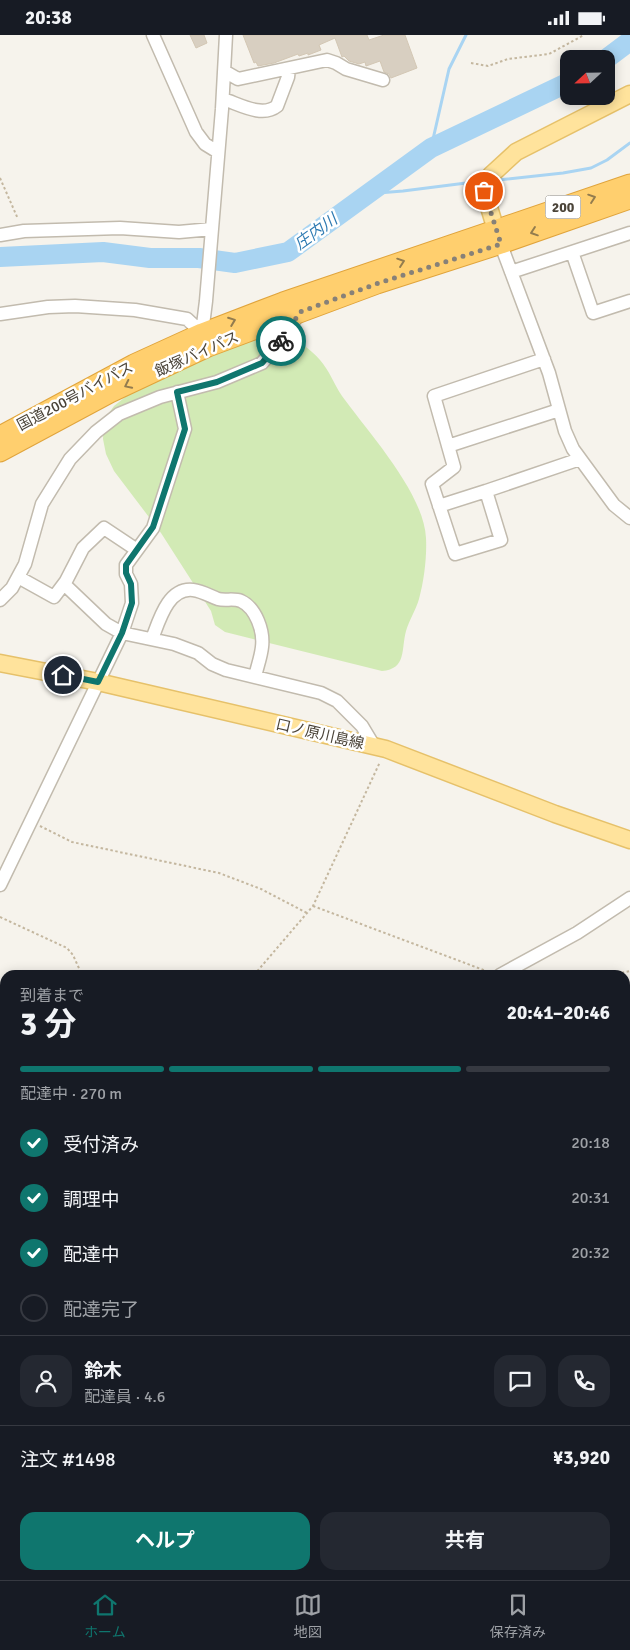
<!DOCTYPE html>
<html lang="ja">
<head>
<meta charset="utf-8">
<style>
	:root { --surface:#171b24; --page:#242831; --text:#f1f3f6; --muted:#9ea1a6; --line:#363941; --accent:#0f766e }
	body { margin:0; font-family:Signika,"Noto Sans JP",sans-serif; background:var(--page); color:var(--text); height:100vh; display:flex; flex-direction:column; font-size:19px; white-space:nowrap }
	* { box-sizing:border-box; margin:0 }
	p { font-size:16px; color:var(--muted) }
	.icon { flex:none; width:28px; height:28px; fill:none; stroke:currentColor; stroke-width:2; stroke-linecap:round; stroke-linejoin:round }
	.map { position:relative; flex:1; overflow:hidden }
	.sheet { position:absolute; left:0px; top:935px; width:630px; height:610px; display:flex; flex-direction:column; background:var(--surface); border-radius:15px 15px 0 0; box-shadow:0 2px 12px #0003 }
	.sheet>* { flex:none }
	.needle { width:32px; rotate:248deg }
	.buttons { position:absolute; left:560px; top:15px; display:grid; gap:10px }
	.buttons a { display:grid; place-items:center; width:55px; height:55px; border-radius:10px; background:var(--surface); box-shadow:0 2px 12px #0003; font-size:25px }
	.pin { position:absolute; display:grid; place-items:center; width:42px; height:42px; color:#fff; margin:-21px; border:2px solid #fff; border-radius:50%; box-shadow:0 1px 5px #0007 }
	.courier { position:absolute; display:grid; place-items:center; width:50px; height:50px; margin:-25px; border:4px solid #0f766e; border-radius:50%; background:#fff; color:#222; box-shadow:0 1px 6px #0007 }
	.overview em { font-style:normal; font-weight:700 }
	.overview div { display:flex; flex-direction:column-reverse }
	.overview { display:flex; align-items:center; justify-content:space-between; height:85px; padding:0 20px }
	h1 { font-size:32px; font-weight:700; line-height:38px }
	.bar { display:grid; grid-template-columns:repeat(4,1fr); gap:8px 5px; align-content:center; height:60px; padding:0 20px }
	.bar i { height:6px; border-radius:4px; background:var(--line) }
	.bar .selected { background:var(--accent) }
	.bar p { grid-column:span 4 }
	.line { display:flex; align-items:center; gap:12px; padding:0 20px; border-top:1px solid var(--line) }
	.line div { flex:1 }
	.round { display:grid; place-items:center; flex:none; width:52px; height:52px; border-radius:15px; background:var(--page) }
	ol { padding:0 20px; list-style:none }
	li { display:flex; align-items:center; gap:15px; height:55px }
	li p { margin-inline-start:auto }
	li .icon { padding:5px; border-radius:50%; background:var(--accent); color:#fff; stroke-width:4 }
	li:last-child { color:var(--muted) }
	li i { width:28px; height:28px; border:2px solid var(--line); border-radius:50% }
	.primary-button { display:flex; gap:10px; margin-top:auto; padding:10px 20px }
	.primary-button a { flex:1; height:58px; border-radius:15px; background:var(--accent); color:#fff; font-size:20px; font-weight:700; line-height:58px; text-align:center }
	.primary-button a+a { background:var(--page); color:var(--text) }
	.status { display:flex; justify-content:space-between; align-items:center; height:35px; padding:0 25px; background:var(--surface); direction:ltr }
	.status svg { height:14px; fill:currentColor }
	.tabs { display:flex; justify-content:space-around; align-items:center; height:70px; border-top:1px solid var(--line); background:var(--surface); font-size:14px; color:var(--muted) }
	.tabs a { display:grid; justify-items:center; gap:2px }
	.tabs .selected { color:var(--accent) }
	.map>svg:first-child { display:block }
	.green { fill:#d2eab5 }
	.water { fill:#a9d4f2 }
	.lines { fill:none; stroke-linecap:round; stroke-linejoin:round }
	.stream { stroke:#a9d4f2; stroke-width:3 }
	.river { stroke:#a9d4f2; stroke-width:20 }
	.building { fill:#d8cfc1; stroke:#d3c7b4 }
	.minor-casing { stroke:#c2bbae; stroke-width:15 }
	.major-casing { stroke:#e6c16a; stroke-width:19 }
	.highway-casing { stroke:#e0a43c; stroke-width:21 }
	.path { stroke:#c4b79f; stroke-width:2; stroke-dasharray:2.5 2.5; stroke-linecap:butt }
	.minor { stroke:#fff; stroke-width:12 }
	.major { stroke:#ffe39c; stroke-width:16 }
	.highway { stroke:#ffcf6e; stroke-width:19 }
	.oneway { stroke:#937c4e }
	.done { stroke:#878178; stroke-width:5; stroke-dasharray:0 9 }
	.route { stroke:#0f766e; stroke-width:6 }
	.labels { text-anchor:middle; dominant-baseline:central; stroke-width:5; stroke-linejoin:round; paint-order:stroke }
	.shield { fill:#fff; stroke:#817c74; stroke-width:1 }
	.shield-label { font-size:14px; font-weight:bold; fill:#4b4439 }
	.street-label { font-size:15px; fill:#4b4439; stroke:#fff }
	.water-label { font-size:16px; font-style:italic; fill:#2e7ab2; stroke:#fff }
</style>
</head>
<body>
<div class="status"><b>20:38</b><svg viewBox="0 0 49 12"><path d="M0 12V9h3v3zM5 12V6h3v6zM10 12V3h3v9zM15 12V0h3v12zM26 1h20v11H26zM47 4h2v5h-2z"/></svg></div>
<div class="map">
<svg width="630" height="1545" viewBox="0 0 630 1545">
	<rect width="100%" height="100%" fill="#f6f3ec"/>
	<path class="green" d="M281,304C289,306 300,307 306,312C311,316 316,320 320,325C329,335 334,349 342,361C368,397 424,458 426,503C427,522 424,546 419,564C416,575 409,585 406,596C401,614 407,634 382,636L225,597L215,590L211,576L161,498L114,436L106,419L103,404L104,385L114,371L139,351L190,324L254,305Z"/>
	<path class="water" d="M630,1218V1293L625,1294V1220Z
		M0,1350H5V1407H0Z"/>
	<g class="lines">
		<path class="stream" d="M431,113L449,34L466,0
			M498,145L563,138L591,133L607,125L630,108
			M366,159L403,156L474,147"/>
		<path class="river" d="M606,24L630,6
			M0,222L103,217L150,223H199L235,228L288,217L431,113L569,47"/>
	</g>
	<path class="building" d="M190,0H204L207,8L196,13Z
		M243,0H367L369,5L384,0H405L417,33L391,43L389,39L384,37L380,26L366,31L365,27L359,29L349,26L344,21L342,22L335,3L319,10L321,15L308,20V18L299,21L298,19L274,28L258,31L256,27L254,28Z"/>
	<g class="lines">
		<g class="minor-casing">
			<path id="minor" d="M153,0L196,97L205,109L218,117
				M224,36L238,44L327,25L336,28L346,34L383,45
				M223,64C239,69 262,83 277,71L288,42L289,34
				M0,200L24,196L120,193L179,197L212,194
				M498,202L549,338L565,396L573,414L614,470L630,483
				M572,217L593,278L630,266
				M511,237L630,198
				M0,279L48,272L75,271L135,275L187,284L202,298
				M204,302L202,298L206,266L222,74L226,0
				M544,324L434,361L454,432L432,449L455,519L501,505L486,456L580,424
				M448,411L559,375
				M439,471L486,456
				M18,542L54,562L66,546L83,513L104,493L137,515
				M64,549L106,589L122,598L174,609L198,618L212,629L226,635L321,658L337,666L362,691L374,711
				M0,565L12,553L25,529L42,469L70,424L96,397L119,379L160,362L217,347L262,328L280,307L300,277
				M152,604C159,586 168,552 193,555C202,556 210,561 218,564C225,566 234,563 241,566C256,573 264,596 262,612C261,622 257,632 255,642
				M0,850L122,598L132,568L131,549L126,539V530L153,493L185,394L177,357
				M500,940L577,898L630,863
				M625,1064L630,1063
				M0,1171L5,1170
				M0,1189L5,1187
				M625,1449L630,1448
				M625,1537H627
				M435,1540L436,1545
				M146,1545L170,1540
				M538,1545L592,1540"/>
		</g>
		<g class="major-casing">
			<path id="major" d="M496,195L484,156L486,146L491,140L516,117L630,59
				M0,628L98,647L386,714L555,779L630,805"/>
		</g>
		<g class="highway-casing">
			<path id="highway" d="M0,401L134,329L202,298L283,267L630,149
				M0,417L110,358L208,312L377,249L501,209L630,164"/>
		</g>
		<path class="path" d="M471,28L488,31L508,24L549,19L584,0
			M0,143L18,184
			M40,791L72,807L219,838L261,854L307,878
			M313,871L489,937
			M0,882L67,913L73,920L82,940
			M254,940L313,871L380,727
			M612,940L630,936
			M625,1114L630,1113
			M0,1237L5,1236"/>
		<use href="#minor" class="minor"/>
		<use href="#major" class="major"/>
		<use href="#highway" class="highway"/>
	</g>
	<defs><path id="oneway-chevron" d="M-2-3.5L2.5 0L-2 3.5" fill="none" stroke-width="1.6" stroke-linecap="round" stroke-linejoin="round" transform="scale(1.25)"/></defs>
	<g class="oneway">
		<use href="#oneway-chevron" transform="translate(592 163) rotate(-19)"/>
		<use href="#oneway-chevron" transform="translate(534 197) rotate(161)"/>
		<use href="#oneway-chevron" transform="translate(401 227) rotate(-19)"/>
		<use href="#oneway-chevron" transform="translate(232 286) rotate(-21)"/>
		<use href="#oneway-chevron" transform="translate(128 350) rotate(154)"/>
	</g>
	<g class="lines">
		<path class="done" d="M281,306L300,277L376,249L501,209L484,156"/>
		<path class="route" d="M63,640L98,647L122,598L132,568L131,549L126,538V530L153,492L185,394L177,357L217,347L262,328L281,306"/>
	</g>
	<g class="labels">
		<rect class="shield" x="545.5" y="160.5" width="35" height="23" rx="4"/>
		<g class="shield-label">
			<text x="563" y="172">200</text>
		</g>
		<g class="street-label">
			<text transform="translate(197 319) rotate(-24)">飯塚バイパス</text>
			<text transform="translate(75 361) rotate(-28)">国道200号バイパス</text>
			<text transform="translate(320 699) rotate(13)">口ノ原川島線</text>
		</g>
		<g class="water-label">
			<text transform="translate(316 197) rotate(-36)">庄内川</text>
		</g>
	</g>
</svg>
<div class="buttons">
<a><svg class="needle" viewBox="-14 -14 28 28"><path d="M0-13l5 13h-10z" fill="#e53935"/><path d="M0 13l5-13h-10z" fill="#9ea1a6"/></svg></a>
</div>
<div class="pin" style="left:484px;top:156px;background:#ea580c"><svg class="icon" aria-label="bag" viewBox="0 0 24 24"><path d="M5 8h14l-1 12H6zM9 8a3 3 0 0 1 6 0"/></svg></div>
<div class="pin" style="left:63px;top:640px;background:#1f2937"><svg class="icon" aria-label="home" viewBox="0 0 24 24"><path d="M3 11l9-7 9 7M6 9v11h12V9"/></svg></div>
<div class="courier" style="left:281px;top:306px"><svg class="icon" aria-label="bike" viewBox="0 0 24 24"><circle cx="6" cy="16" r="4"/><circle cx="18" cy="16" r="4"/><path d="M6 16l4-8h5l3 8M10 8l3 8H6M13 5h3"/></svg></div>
<section class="sheet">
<div class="overview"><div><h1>3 分</h1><p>到着まで</p></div><em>20:41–20:46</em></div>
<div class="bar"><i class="selected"></i><i class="selected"></i><i class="selected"></i><i></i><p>配達中 · 270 m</p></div>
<ol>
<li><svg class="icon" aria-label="check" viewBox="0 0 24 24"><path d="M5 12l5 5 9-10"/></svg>受付済み<p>20:18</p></li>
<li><svg class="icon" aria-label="check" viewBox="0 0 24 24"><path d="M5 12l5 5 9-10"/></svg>調理中<p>20:31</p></li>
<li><svg class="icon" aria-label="check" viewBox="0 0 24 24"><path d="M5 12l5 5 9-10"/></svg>配達中<p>20:32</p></li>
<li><i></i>配達完了</li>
</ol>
<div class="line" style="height:90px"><a class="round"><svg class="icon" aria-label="person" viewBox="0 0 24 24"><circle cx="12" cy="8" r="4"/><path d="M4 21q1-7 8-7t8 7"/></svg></a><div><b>鈴木</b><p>配達員 · 4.6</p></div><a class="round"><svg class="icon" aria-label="chat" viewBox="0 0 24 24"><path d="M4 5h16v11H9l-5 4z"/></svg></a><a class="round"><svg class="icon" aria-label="phone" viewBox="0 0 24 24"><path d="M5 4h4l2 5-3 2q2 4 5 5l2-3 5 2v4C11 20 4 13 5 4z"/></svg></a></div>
<div class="line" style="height:65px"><div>注文 #1498</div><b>¥3,920</b></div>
<div class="primary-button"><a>ヘルプ</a><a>共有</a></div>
</section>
</div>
<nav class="tabs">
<a class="selected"><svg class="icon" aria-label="home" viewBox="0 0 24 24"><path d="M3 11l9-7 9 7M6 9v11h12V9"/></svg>ホーム</a>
<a><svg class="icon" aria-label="map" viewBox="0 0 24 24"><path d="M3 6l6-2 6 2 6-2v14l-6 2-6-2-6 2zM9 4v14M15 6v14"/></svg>地図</a>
<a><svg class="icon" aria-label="saved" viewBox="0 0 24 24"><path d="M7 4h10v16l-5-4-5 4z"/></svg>保存済み</a>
</nav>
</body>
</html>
